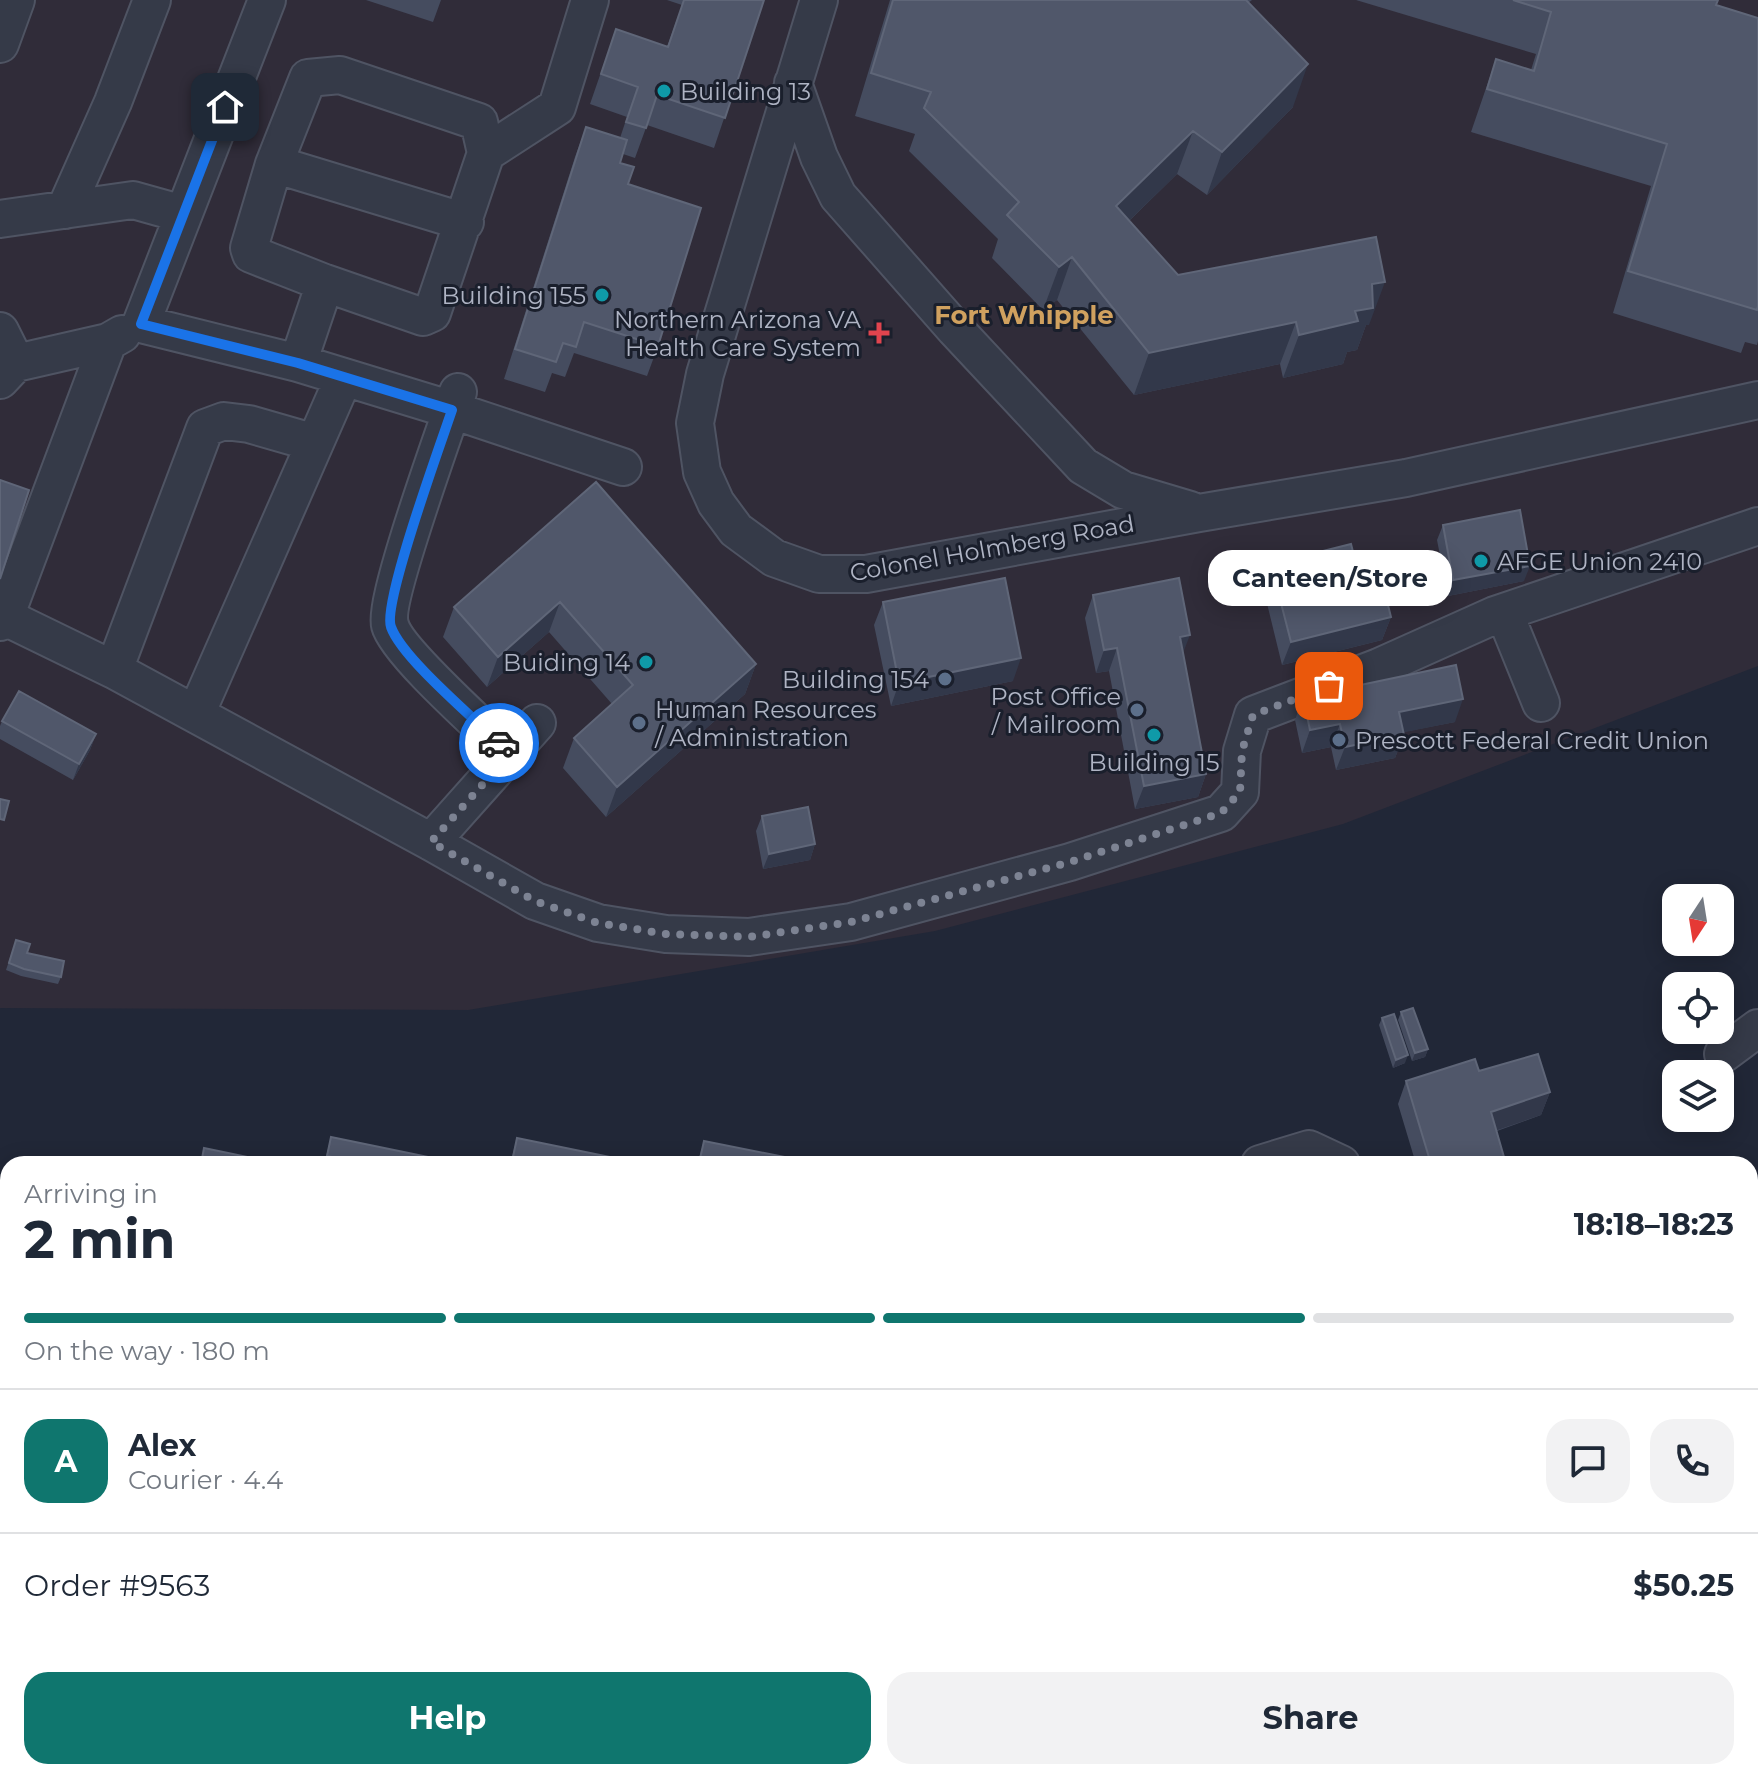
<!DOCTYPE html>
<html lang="en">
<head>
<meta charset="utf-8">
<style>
	:root { --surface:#fff; --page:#f2f2f3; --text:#1f2937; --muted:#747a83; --line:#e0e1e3; --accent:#0f766e }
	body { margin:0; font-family:Montserrat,sans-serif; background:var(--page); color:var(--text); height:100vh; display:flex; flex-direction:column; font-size:30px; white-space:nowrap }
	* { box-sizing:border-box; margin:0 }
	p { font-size:26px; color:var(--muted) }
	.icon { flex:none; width:44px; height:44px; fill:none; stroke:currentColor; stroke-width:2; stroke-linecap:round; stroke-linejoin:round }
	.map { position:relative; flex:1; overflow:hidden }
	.sheet { position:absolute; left:0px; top:1156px; width:1758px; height:624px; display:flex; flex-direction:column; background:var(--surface); border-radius:24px 24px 0 0; box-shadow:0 4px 20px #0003 }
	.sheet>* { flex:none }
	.needle { width:52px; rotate:192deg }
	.controls { position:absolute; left:1662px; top:884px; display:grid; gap:16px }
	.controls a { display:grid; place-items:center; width:72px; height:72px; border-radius:16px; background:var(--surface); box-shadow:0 4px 20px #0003; font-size:40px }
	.pin { position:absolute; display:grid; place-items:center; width:68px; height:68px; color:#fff; margin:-34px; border-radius:16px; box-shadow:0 4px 12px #0006 }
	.courier { position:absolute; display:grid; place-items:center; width:80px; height:80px; margin:-40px; border:6px solid #1a73e8; border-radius:50%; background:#fff; color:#222; box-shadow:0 2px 10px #0007 }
	.bubble { position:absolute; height:56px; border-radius:24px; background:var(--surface); box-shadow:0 4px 20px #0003; font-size:26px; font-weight:700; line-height:56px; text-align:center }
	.head em { font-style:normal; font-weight:700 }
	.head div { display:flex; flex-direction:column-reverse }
	.head { display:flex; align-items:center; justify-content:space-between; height:136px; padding:0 24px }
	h1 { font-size:52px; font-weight:700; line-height:60px }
	.bar { display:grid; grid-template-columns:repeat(4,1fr); gap:12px 8px; align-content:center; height:96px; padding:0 24px }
	.bar i { height:10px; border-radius:6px; background:var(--line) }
	.bar .on { background:var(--accent) }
	.bar p { grid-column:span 4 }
	.line { display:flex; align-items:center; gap:20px; padding:0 24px; border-top:2px solid var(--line) }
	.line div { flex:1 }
	.round { display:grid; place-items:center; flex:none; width:84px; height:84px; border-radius:24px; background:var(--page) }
	.button { display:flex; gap:16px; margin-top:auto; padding:16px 24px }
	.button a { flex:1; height:92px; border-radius:24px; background:var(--accent); color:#fff; font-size:32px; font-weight:700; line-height:92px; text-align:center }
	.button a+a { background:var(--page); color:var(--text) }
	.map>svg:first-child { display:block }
	.medical { fill:#302c39 }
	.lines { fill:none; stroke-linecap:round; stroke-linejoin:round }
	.stream { stroke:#35405e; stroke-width:10 }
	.minor-casing { stroke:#4f5463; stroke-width:40 }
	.minor { stroke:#353a48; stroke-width:36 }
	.wall { fill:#454c5f }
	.shaded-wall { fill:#32384a }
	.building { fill:#50576a; stroke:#5f6678; stroke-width:2 }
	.done { stroke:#7d8393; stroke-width:8; stroke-dasharray:0 14.4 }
	.route { stroke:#1a73e8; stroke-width:10 }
	.culture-dot { fill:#0f9aa8; stroke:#1a1f2c; stroke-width:3 }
	.health-dot { fill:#e0444e; stroke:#1a1f2c; stroke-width:3 }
	.service-dot { fill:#5c6f8a; stroke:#1a1f2c; stroke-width:3 }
	.labels { text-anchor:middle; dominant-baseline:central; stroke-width:6; stroke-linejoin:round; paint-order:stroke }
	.poi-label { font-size:24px; fill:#afb4c4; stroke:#1a1f2c; text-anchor:end }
	.street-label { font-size:24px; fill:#afb4c4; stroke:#1a1f2c }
	.neighbourhood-label { font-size:26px; font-weight:bold; fill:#d0a15f; stroke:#1a1f2c }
</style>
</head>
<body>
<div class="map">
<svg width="1758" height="1780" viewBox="0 0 1758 1780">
	<rect width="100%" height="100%" fill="#212737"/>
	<path class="medical" d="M0,0H1758V666L1343,824L935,931L468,1010L0,1008Z"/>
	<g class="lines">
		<path class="stream" d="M1750,1712L1758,1709
			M1569,1780L1590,1772"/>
		<g class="minor-casing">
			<path id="minor" d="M819,0L705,374L695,423L702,472L716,503L736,530L774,558L819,574H866L1199,513L1406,478L1758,400
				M0,44L16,0
				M793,83L819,157L838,196L955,329L1083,466L1123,490L1190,510
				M486,153L557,107L590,0
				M274,164L465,222
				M65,210L113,102L152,0
				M0,219L133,200L183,214
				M141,324L298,363L452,410L623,467
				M141,324L267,0
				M0,331L16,363
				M298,363L325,283L423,317L432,313L486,153L479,122L340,75L308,78L274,164L249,248L251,254L325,283
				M0,380L16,363L108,342L122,334
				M458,392C446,428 383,600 390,625C397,652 486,730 510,754
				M1504,612L1541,703
				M5,617L108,342
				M0,622L5,617L114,670L431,842L535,901L598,923L666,934L749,937L851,922L1070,862L1221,813L1240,792L1242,751L1253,715L1379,667L1495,615L1758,526
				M114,670L205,428L224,421L249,424L315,443
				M196,714L344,377
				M431,842L537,723
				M1723,1054L1758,1028
				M1260,1164L1309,1149L1341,1164
				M0,1387H8"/>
		</g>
		<use href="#minor" class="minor"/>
	</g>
	<path class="wall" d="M366,0H441L433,22Z
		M667,0H764L714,148L647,125L635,158L623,154L620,163L628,184L658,346L647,376L574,353L565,377L552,373L545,392L504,379L575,157L586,127L620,138L627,117L590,104L616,29L667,47L682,5Z
		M890,0H1252L1248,3L1293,107L1207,195L1177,174L1129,221L1178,275L1369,325H1366L1357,350L1347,352L1343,364L1283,378L1280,364L1134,395L1057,300L1043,310L992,258L998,239L909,151L915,134L855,116Z
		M1356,0H1718L1716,5L1758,18V341L1757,345L1745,342L1741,353L1613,313L1651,186L1471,132L1496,59L1531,70L1536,54Z
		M596,482L756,664L745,694L606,817L563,768L574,738L612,704L549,632L487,687L443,637L454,607Z
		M1443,525L1524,581L1448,596L1437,540Z
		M1271,564L1362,587L1391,617L1382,640L1282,665L1263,587Z
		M1093,595L1183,654L1206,774L1198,797L1135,809L1109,671L1096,673L1085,618Z
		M883,602L1013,681L891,706L874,625Z
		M1303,697L1455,722L1403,732L1404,735L1395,758L1336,770L1331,747L1302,753L1295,720Z
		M2,721L96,734L90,750L73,780L0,739V726Z
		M762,816L815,844L810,860L763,869L756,831Z
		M16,940L27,953L61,977L58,984L21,976L6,970Z
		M1401,1012L1428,1049L1425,1057L1412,1061L1398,1020Z
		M1382,1018L1405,1063L1393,1068L1379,1025Z
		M1479,1071L1550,1092L1541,1115L1497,1131L1506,1164H1416L1398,1104L1406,1081Z
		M331,1137L462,1164H324Z
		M517,1138L644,1164H510Z
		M704,1141L820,1164H697Z
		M0,1181L8,1183V1209L0,1208Z
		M0,1217L8,1219V1246L0,1244Z
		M0,1253L8,1255V1281L0,1280Z
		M0,1291L8,1292V1319L0,1318Z
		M0,1460L8,1462V1489L0,1487Z
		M0,1496L8,1497V1525L0,1523Z
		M0,1533L8,1535V1562L0,1561Z
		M0,1571L8,1573V1600L0,1599Z
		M0,1607L8,1609V1636L0,1635Z
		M0,1644L8,1645V1673L0,1671Z"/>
	<path class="shaded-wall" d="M1308,64L1293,107L1207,195L1222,152Z
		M1193,131L1177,174L1101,248L1116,206Z
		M1072,257L1057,300L1043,310L1059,267Z
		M1385,282L1369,325H1366L1357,350L1347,352L1343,364L1283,378L1299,335L1355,311L1372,284Z
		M1296,322L1280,364L1134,395L1149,353Z
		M1530,566L1524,581L1448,596L1453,580Z
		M560,602L549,632L487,687L498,657Z
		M1391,617L1382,640L1282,665L1291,642Z
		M1190,635L1181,658L1180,637Z
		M1117,648L1109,671L1096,673L1104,650Z
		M1021,658L1013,681L891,706L899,683Z
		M756,664L745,694L606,817L617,787Z
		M1463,699L1455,722L1391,735L1399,712Z
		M1340,724L1331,747L1302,753L1310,730Z
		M96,734L90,750L73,780L79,764Z
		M1404,735L1395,758L1336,770L1345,747Z
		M1206,774L1198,797L1135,809L1144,786Z
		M815,844L810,860L763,869L769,854Z
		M1428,1049L1425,1057L1412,1061L1415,1053Z
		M1408,1055L1405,1063L1393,1068L1396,1060Z
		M1550,1092L1541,1115L1483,1135L1491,1112Z"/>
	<path class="building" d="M684,0H764L725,118L657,95L646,128L626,122L638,87L601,74L616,29L668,47Z
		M893,0H1246L1308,64L1222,152L1193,131L1116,206L1178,275L1376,237L1385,282L1372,284L1373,308L1355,311L1358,321L1299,335L1296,322L1149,353L1072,257L1059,267L1007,215L1019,202L924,108L931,92L871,73Z
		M1513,0H1718L1716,5L1758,18V306L1757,310L1628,271L1667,144L1487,89L1496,59L1534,71L1551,12Z
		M586,127L627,140L620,163L634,167L628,184L701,208L658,346L584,322L576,347L563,343L556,362L515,349Z
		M0,480L29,490L0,579Z
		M596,482L756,664L617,787L574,738L633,685L560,602L498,657L454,607Z
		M1520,510L1530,566L1453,580L1443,525Z
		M1351,544L1362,587L1382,581L1391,617L1291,642L1271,564Z
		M1005,578L1021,658L899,683L883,602Z
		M1179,578L1190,635L1180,637L1206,774L1144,786L1117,648L1104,650L1093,595Z
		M1456,665L1463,699L1399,712L1404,735L1345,747L1340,724L1310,730L1303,697Z
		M19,691L96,734L79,764L2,721Z
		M0,799L9,801L4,820L0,819Z
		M808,807L815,844L769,854L762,816Z
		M16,940L30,944L27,953L64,961L61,977L24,969L9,963Z
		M1413,1008L1428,1049L1415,1053L1401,1012Z
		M1394,1014L1408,1055L1396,1060L1382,1018Z
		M1538,1054L1550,1092L1491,1112L1506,1164H1431L1406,1081L1475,1059L1479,1071Z
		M331,1137L462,1164H366L327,1156Z
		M517,1138L644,1164H548L513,1157Z
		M704,1141L820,1164H726L700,1159Z
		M204,1148L281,1164H201Z
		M75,1159L101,1164H74Z
		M0,1181L8,1183V1201L0,1199Z
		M0,1217L8,1219V1237L0,1236Z
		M0,1253L8,1255V1273L0,1271Z
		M0,1291L8,1292V1311L0,1309Z
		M0,1460L8,1462V1481L0,1479Z
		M0,1496L8,1497V1516L0,1515Z
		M0,1533L8,1535V1554L0,1552Z
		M0,1571L8,1573V1592L0,1590Z
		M0,1607L8,1609V1628L0,1626Z
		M0,1644L8,1645V1664L0,1663Z"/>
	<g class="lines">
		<path class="done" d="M499,743L510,754L431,842L535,901L598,923L666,934L749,937L851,922L1070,862L1221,813L1240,792L1242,751L1253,715L1329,686"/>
		<path class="route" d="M225,107L141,324L298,363L452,410C441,443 382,604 391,627C402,658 473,717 499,743"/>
	</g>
	<g class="culture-dot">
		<circle cx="664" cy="91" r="8"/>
		<circle cx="602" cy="295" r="8"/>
		<circle cx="1481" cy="561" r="8"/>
		<circle cx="646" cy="662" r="8"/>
		<circle cx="1154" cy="735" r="8"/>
	</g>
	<path class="health-dot" d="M875 321h8v8h8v8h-8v8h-8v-8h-8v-8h8z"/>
	<g class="service-dot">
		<circle cx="945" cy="679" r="8"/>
		<circle cx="1137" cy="710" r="8"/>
		<circle cx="639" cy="723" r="8"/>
		<circle cx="1339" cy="740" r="8"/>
	</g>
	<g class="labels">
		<g class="poi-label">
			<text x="680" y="91" text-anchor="start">Building 13</text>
			<text x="586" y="295">Building 155</text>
			<text x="861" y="319">Northern Arizona VA<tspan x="861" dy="28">Health Care System</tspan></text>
			<text x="1497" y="561" text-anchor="start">AFGE Union 2410</text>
			<text x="630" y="662">Buiding 14</text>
			<text x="929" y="679">Building 154</text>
			<text x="1121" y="696">Post Office<tspan x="1121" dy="28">/ Mailroom</tspan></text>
			<text x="655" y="709" text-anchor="start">Human Resources<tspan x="655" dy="28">/ Administration</tspan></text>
			<text x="1355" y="740" text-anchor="start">Prescott Federal Credit Union</text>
			<text x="1154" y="762" text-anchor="middle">Building 15</text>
		</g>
		<g class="street-label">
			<text transform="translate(992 548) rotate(-10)">Colonel Holmberg Road</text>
		</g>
		<g class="neighbourhood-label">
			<text x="1024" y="315">Fort Whipple</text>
		</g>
	</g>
</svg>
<div class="controls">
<a><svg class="needle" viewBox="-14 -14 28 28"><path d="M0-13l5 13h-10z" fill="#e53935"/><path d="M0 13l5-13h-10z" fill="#747a83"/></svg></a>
<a><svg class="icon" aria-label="locate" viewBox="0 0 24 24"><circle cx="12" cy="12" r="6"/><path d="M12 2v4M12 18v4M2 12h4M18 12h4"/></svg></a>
<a><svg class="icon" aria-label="layers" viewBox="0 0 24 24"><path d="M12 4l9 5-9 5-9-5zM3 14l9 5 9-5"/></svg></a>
</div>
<div class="pin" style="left:1329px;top:686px;background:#ea580c"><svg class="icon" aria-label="bag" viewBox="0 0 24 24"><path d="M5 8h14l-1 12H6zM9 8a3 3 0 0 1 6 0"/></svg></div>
<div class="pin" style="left:225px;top:107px;background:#1f2937"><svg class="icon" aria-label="home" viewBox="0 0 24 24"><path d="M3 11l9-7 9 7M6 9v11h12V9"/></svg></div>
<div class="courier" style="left:499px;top:743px"><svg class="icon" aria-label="car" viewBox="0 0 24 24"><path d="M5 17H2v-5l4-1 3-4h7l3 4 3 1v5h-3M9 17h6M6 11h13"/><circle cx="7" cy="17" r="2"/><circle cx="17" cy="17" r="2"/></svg></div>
<div class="bubble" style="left:1208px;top:550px;width:244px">Canteen/Store</div>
<section class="sheet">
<div class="head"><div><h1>2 min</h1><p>Arriving in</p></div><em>18:18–18:23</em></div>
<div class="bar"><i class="on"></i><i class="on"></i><i class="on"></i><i></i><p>On the way · 180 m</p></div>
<div class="line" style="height:144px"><b class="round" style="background:var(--accent);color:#fff">A</b><div><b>Alex</b><p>Courier · 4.4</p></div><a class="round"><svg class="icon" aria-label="chat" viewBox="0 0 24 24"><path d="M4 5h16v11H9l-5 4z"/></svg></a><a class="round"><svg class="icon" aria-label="phone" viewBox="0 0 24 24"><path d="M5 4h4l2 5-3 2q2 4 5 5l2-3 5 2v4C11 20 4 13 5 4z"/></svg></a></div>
<div class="line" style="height:104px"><div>Order #9563</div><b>$50.25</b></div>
<div class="button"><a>Help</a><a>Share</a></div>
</section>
</div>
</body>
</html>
